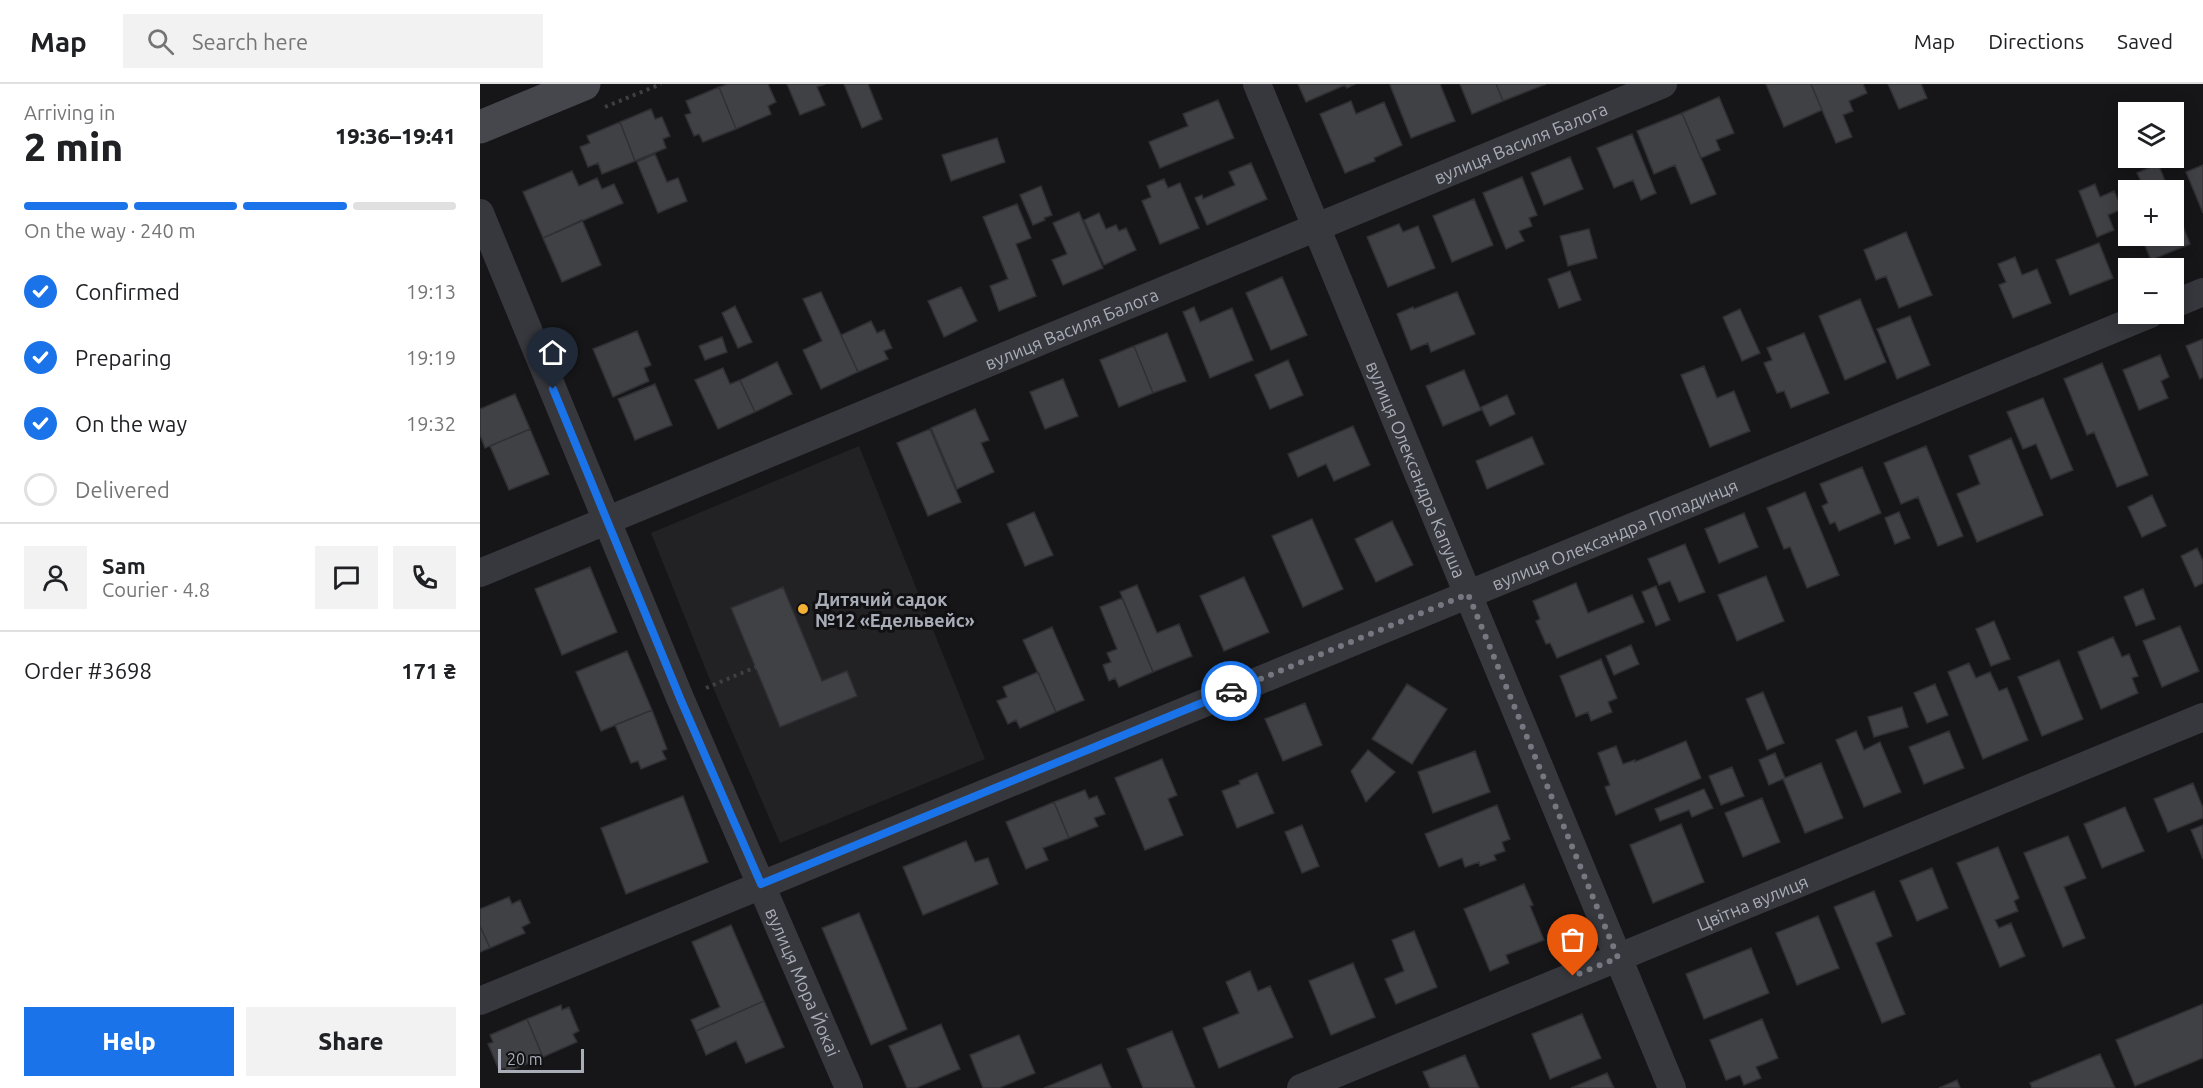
<!DOCTYPE html>
<html lang="en">
<head>
<meta charset="utf-8">
<style>
	:root { --surface:#fff; --page:#f2f2f2; --text:#202124; --muted:#757577; --line:#e0e0e0; --accent:#1a73e8 }
	body { margin:0; font-family:Ubuntu,sans-serif; background:var(--page); color:var(--text); height:100vh; display:flex; flex-direction:column; font-size:22px; white-space:nowrap }
	* { box-sizing:border-box; margin:0 }
	p { font-size:20px; color:var(--muted) }
	.icon { flex:none; width:33px; height:33px; fill:none; stroke:currentColor; stroke-width:2; stroke-linecap:round; stroke-linejoin:round }
	.map { position:relative; flex:1; overflow:hidden }
	.panel { display:flex; flex-direction:column; background:var(--surface); width:480px }
	.panel>* { flex:none }
	.buttons { position:absolute; left:1638px; top:18px; display:grid; gap:12px }
	.buttons a { display:grid; place-items:center; width:66px; height:66px; border-radius:0px; background:var(--surface); box-shadow:0 3px 15px #0003; font-size:30px }
	.scale { position:absolute; left:18px; bottom:15px; width:86px; box-sizing:border-box; padding-left:6px; border:3px solid #a8adb8; border-top:0; font-size:16px; line-height:21px; white-space:nowrap; color:#a8adb8; -webkit-text-stroke:4px #111113; paint-order:stroke }
	.pin { position:absolute; display:grid; place-items:center; width:51px; height:51px; color:#fff; margin:-62px -26px; border-radius:50% 50% 50% 0; rotate:-45deg; box-shadow:0 0 6px #0007 }
	.pin .icon { rotate:45deg }
	.courier { position:absolute; display:grid; place-items:center; width:60px; height:60px; margin:-30px; border:4px solid #1a73e8; border-radius:50%; background:#fff; color:#222; box-shadow:0 2px 8px #0007 }
	.headline em { font-style:normal; font-weight:800 }
	.headline div { display:flex; flex-direction:column-reverse }
	.headline { display:flex; align-items:center; justify-content:space-between; height:102px; padding:0 24px }
	h1 { font-size:39px; font-weight:800; line-height:45px }
	.bar { display:grid; grid-template-columns:repeat(4,1fr); gap:9px 6px; align-content:center; height:72px; padding:0 24px }
	.bar i { height:8px; border-radius:4px; background:var(--line) }
	.bar .active { background:var(--accent) }
	.bar p { grid-column:span 4 }
	.line { display:flex; align-items:center; gap:15px; padding:0 24px; border-top:2px solid var(--line) }
	.line div { flex:1 }
	.round { display:grid; place-items:center; flex:none; width:63px; height:63px; border-radius:0px; background:var(--page) }
	ol { padding:0 24px; list-style:none }
	li { display:flex; align-items:center; gap:18px; height:66px }
	li p { margin-inline-start:auto }
	li .icon { padding:6px; border-radius:50%; background:var(--accent); color:#fff; stroke-width:4 }
	li:last-child { color:var(--muted) }
	li i { width:33px; height:33px; border:3px solid var(--line); border-radius:50% }
	.button { display:flex; gap:12px; margin-top:auto; padding:12px 24px }
	.button a { flex:1; height:69px; border-radius:0px; background:var(--accent); color:#fff; font-size:24px; font-weight:800; line-height:69px; text-align:center }
	.button a+a { background:var(--page); color:var(--text) }
	header { display:flex; align-items:center; gap:36px; box-sizing:border-box; height:84px; padding:0 30px; background:var(--surface); border-bottom:2px solid var(--line) }
	header strong { font-size:28px }
	nav { display:flex; gap:33px; margin-inline-start:auto; font-size:21px }
	.search { width:420px; height:54px; background:var(--page); display:flex; align-items:center; gap:15px; box-sizing:border-box; padding:0 21px; border-radius:0px; color:var(--muted); font-size:22px }
	main { display:flex; flex:1; min-height:0 }
	.map>svg:first-child { display:block }
	.built { fill:#222225 }
	.building { fill:#404145; stroke:#303034; stroke-width:1.5 }
	.lines { fill:none; stroke-linecap:round; stroke-linejoin:round }
	.path { stroke:#3d3f44; stroke-width:4; stroke-dasharray:3 4.5; stroke-linecap:butt }
	.street { stroke:#37383d; stroke-width:28 }
	.secondary { stroke:#45474d; stroke-width:33 }
	.done { stroke:#757880; stroke-width:6; stroke-dasharray:0 10.8 }
	.route { stroke:#1a73e8; stroke-width:8 }
	.poi-dot { fill:#f2b134; stroke:#111113; stroke-width:2 }
	.labels { text-anchor:middle; dominant-baseline:central; stroke-width:6; stroke-linejoin:round; paint-order:stroke }
	.street-label { font-size:18px; fill:#a8adb8; stroke:#111113 }
	.poi-label { font-size:18px; font-weight:bold; fill:#a8adb8; stroke:#111113; text-anchor:start }
</style>
</head>
<body>
<header>
<strong>Map</strong>
<div class="search"><svg class="icon" aria-label="search" viewBox="0 0 24 24"><circle cx="10" cy="10" r="6"/><path d="M15 15l6 6"/></svg>Search here</div>
<nav><a>Map</a><a>Directions</a><a>Saved</a></nav>
</header>
<main>
<section class="panel">
<div class="headline"><div><h1>2 min</h1><p>Arriving in</p></div><em>19:36–19:41</em></div>
<div class="bar"><i class="active"></i><i class="active"></i><i class="active"></i><i></i><p>On the way · 240 m</p></div>
<ol>
<li><svg class="icon" aria-label="check" viewBox="0 0 24 24"><path d="M5 12l5 5 9-10"/></svg>Confirmed<p>19:13</p></li>
<li><svg class="icon" aria-label="check" viewBox="0 0 24 24"><path d="M5 12l5 5 9-10"/></svg>Preparing<p>19:19</p></li>
<li><svg class="icon" aria-label="check" viewBox="0 0 24 24"><path d="M5 12l5 5 9-10"/></svg>On the way<p>19:32</p></li>
<li><i></i>Delivered</li>
</ol>
<div class="line" style="height:108px"><a class="round"><svg class="icon" aria-label="person" viewBox="0 0 24 24"><circle cx="12" cy="8" r="4"/><path d="M4 21q1-7 8-7t8 7"/></svg></a><div><b>Sam</b><p>Courier · 4.8</p></div><a class="round"><svg class="icon" aria-label="chat" viewBox="0 0 24 24"><path d="M4 5h16v11H9l-5 4z"/></svg></a><a class="round"><svg class="icon" aria-label="phone" viewBox="0 0 24 24"><path d="M5 4h4l2 5-3 2q2 4 5 5l2-3 5 2v4C11 20 4 13 5 4z"/></svg></a></div>
<div class="line" style="height:78px"><div>Order #3698</div><b>171 ₴</b></div>
<div class="button"><a>Help</a><a>Share</a></div>
</section>
<div class="map">
<svg width="1723" height="1004" viewBox="0 0 1723 1004">
	<rect width="100%" height="100%" fill="#161618"/>
	<path class="built" d="M379,362L505,675L300,759L232,601L171,449Z"/>
	<path class="building" d="M248,0H288L296,18L288,22L291,30L256,45L239,3Z
		M307,0H345L337,3L345,21L320,31Z
		M364,0H388L402,35L382,44Z
		M818,0H875L867,4L865,1L826,18Z
		M912,0H960L975,37L931,54L910,1Z
		M980,0H1016L1023,17L992,30Z
		M1016,0H1066L1023,17Z
		M1286,0H1331L1342,26L1304,43Z
		M1331,0H1383L1387,9L1369,17L1373,27L1363,31L1372,53L1356,59Z
		M1408,0H1441L1447,14L1419,25Z
		M239,3L256,45L223,58L219,50L214,52L205,31L211,29L206,17Z
		M1239,13L1254,49L1236,56L1240,66L1221,74L1202,29Z
		M738,16L754,54L680,84L669,58L708,42L703,30Z
		M871,17L876,30L904,18L922,61L894,74L895,77L865,89L840,30Z
		M171,25L175,35L182,33L190,52L183,55L186,64L155,77L140,38Z
		M1202,29L1236,110L1211,120L1195,81L1174,90L1157,47Z
		M140,38L155,77L122,90L118,79L108,83L100,63L110,59L107,52Z
		M1152,50L1176,109L1161,116L1153,96L1134,104L1117,64Z
		M517,54L525,78L471,97L462,71Z
		M175,70L187,98L198,94L207,117L178,129L157,78Z
		M1090,73L1103,105L1064,121L1051,89Z
		M771,79L787,115L727,141L715,114L722,111L723,115L755,101L749,88Z
		M1678,80L1689,106H1665L1657,89Z
		M1723,81V129L1706,88Z
		M92,87L99,102L117,94L122,105L134,100L143,119L63,154L43,108Z
		M1042,93L1057,131L1049,134L1052,142L1039,147L1044,157L1026,165L1003,109Z
		M684,95L688,104L700,99L719,144L680,160L662,117L671,113L667,102Z
		M1615,100L1620,113L1634,107L1642,125L1628,131L1634,146L1617,153L1599,107Z
		M561,102L572,131L564,134L565,136L553,141L540,111Z
		M994,115L1013,161L972,178L953,132Z
		M1694,119L1710,160L1671,176L1661,152H1694Z
		M537,120L551,154L536,160L556,212L519,227L510,202L528,195L503,133Z
		M599,128L623,184L583,201L572,176L587,170L573,139Z
		M619,129L626,145L636,141L639,147L646,144L656,166L624,181L604,136Z
		M102,136L121,181L82,198L63,154Z
		M919,140L923,148L938,142L955,184L908,203L887,153Z
		M1109,145L1117,174L1088,182L1080,152Z
		M1426,148L1452,211L1419,224L1406,192L1396,196L1384,166Z
		M1619,159L1633,194L1590,211L1576,176Z
		M1535,173L1542,191L1557,185L1571,219L1533,234L1519,201L1526,198L1518,180Z
		M1090,187L1101,216L1079,224L1068,195Z
		M802,193L827,251L791,266L766,209Z
		M481,203L497,237L464,253L448,217Z
		M341,208L378,288L341,305L323,266L342,257L323,215Z
		M977,208L995,250L951,268L948,259L931,266L917,230L933,223L934,225Z
		M1380,215L1406,278L1365,296L1339,232Z
		M255,222L272,258L258,264L242,229Z
		M714,223L720,238L752,224L773,276L730,294L703,228Z
		M1260,225L1280,269L1262,277L1243,233Z
		M1430,232L1450,281L1417,295L1397,245Z
		M391,237L397,249L404,246L412,264L404,267L408,275L378,288L361,251Z
		M157,247L171,281L164,284L169,297L133,313L113,265Z
		M687,249L706,297L673,309L654,262Z
		M1324,249L1349,309L1311,324L1304,307L1297,309L1284,279L1292,276L1287,264Z
		M242,253L247,268L225,276L219,262Z
		M1723,255V293L1720,295L1706,262Z
		M654,262L673,309L639,323L620,276Z
		M1680,271L1689,293L1681,297L1688,314L1659,326L1643,286Z
		M808,276L823,311L790,325L775,291Z
		M297,278L312,310L275,328L260,296Z
		M1622,279L1668,391L1637,403L1614,348L1607,351L1584,295Z
		M1224,282L1237,314L1254,307L1270,347L1230,363L1201,291Z
		M243,284L250,300L260,296L275,328L238,345L215,296Z
		M984,286L1001,326L963,342L946,302Z
		M583,295L598,332L565,345L550,308Z
		M175,300L192,341L155,356L138,315Z
		M35,310L50,345L5,364L0,351V325Z
		M1027,311L1035,330L1010,342L1001,323Z
		M1563,314L1593,386L1571,395L1556,360L1543,365L1527,328Z
		M495,325L509,356L501,359L514,388L477,405L451,344Z
		M873,342L890,381L854,397L846,380L818,393L808,370Z
		M50,345L69,390L29,406L10,362Z
		M450,345L481,418L448,432L417,359Z
		M1052,353L1064,380L1007,405L996,377Z
		M1531,354L1563,431L1497,458L1477,410L1500,400L1489,372Z
		M1446,362L1483,452L1458,462L1438,413L1421,420L1404,379Z
		M1382,383L1401,429L1359,447L1355,438L1350,440L1342,422L1348,419L1340,400Z
		M1325,408L1359,491L1327,504L1310,463L1304,465L1287,424Z
		M1672,411L1686,442L1662,453L1648,423Z
		M554,428L573,471L545,482L527,440Z
		M1419,428L1430,454L1415,460L1405,434Z
		M1264,429L1278,463L1239,479L1225,445Z
		M832,435L863,505L823,523L792,452Z
		M912,437L933,481L896,498L875,455Z
		M1205,460L1225,508L1199,518L1190,497L1179,501L1168,475Z
		M1717,464L1723,477V499L1715,503L1701,472Z
		M110,483L137,548L82,571L55,505Z
		M1286,492L1304,537L1257,557L1238,511Z
		M764,493L789,548L744,567L720,512Z
		M1096,499L1108,529L1152,511L1164,538L1077,574L1070,559L1066,560L1056,537L1060,535L1053,517Z
		M657,501L677,549L699,540L712,572L673,588L640,508Z
		M1176,502L1190,536L1176,542L1162,508Z
		M303,503L342,597L367,587L377,612L300,643L251,524Z
		M1663,505L1675,535L1656,542L1644,513Z
		M642,514L673,588L639,603L635,594L629,597L623,581L631,578L627,569L637,565L620,523Z
		M1514,537L1530,575L1511,582L1496,545Z
		M1700,542L1719,587L1682,603L1663,557Z
		M572,543L604,616L576,628L543,556Z
		M1633,553L1642,573L1649,570L1658,592L1652,594L1658,609L1621,625L1598,568Z
		M1151,561L1159,580L1134,591L1126,572Z
		M147,567L172,626L121,647L96,588Z
		M1121,575L1137,614L1128,618L1132,628L1111,637L1108,628L1096,633L1080,592Z
		M1579,576L1603,635L1562,652L1538,593Z
		M1489,579L1496,594L1510,588L1519,607L1527,604L1548,656L1503,675L1468,588Z
		M558,588L576,628L540,644L536,636L528,640L517,617L527,613L523,603Z
		M927,600L967,625L932,680L892,655Z
		M1455,600L1468,631L1447,639L1434,609Z
		M1283,608L1304,659L1287,666L1266,615Z
		M825,619L842,661L803,677L785,635Z
		M1422,623L1428,643L1394,653L1388,633Z
		M172,626L187,665L182,667L186,675L161,685L158,677L151,679L135,641Z
		M1376,647L1384,666L1400,658L1421,708L1384,723L1356,656Z
		M1469,647L1484,684L1444,700L1429,663Z
		M1206,657L1221,694L1136,731L1125,703L1130,701L1118,669L1136,662L1143,680L1155,676V678Z
		M888,666L915,688L886,718L871,687Z
		M995,667L1010,708L953,729L938,688Z
		M1295,669L1305,694L1341,679L1363,734L1325,749L1303,695L1289,701L1279,676Z
		M682,675L697,711L688,715L703,751L665,766L635,694Z
		M1252,683L1264,712L1241,721L1229,692Z
		M777,689L794,729L757,744L742,707L760,700L759,697Z
		M1713,699L1723,724V734L1688,748L1674,715Z
		M1224,705L1233,724L1212,733L1209,726L1180,737L1175,725Z
		M605,706L609,715L617,712L625,730L614,734L618,742L589,754L574,718Z
		M203,712L228,778L146,810L121,744Z
		M1282,714L1300,758L1263,773L1245,729Z
		M574,718L589,754L563,764L568,776L546,785L526,738Z
		M1017,721L1030,755L1022,758L1025,767L1014,771L1016,776L1000,782L999,778L985,783L982,774L959,783L945,750Z
		M1645,723L1664,767L1622,784L1604,740Z
		M1201,740L1224,798L1173,819L1150,761Z
		M822,741L839,782L822,789L805,748Z
		M1723,741V775L1711,746Z
		M1588,752L1606,794L1584,803L1605,854L1583,863L1544,769Z
		M486,757L495,778L508,774L518,800L443,831L423,783Z
		M1518,763L1539,814L1534,817L1538,827L1515,836L1519,844L1531,839L1545,872L1520,883L1477,779Z
		M1452,784L1468,824L1437,837L1420,797Z
		M1044,800L1053,821L1050,822L1064,856L1026,871L1029,879L1010,887L984,825Z
		M1394,807L1412,852L1396,859L1425,930L1402,939L1354,823Z
		M29,813L32,820L40,816L50,839L42,843L45,849L10,864L0,842V825Z
		M379,829L427,945L391,961L342,844Z
		M1338,832L1359,884L1317,901L1296,849Z
		M251,841L284,917L216,947L211,936L240,923L212,858Z
		M0,842L10,864L0,868Z
		M934,847L957,903L916,920L905,895L924,887L912,856Z
		M1271,864L1289,909L1224,935L1206,890Z
		M873,879L895,933L851,951L829,897Z
		M770,887L778,907L790,902L813,953L739,984L723,944L759,929L746,898Z
		M284,917L304,963L266,979L256,957L226,971L216,947Z
		M1723,920V974L1655,1002L1636,956Z
		M81,921L82,926L89,923L99,947L93,950L97,958L63,973L47,935Z
		M1102,930L1121,974L1070,995L1052,950Z
		M47,935L63,973L27,988L25,984L19,986L8,960L13,958L10,951Z
		M1282,935L1298,974L1276,983L1281,994L1264,1001L1260,991L1246,996L1230,956Z
		M461,940L480,985L436,1004H427L409,962Z
		M692,947L715,1004H663L647,965Z
		M539,951L555,989L519,1004H503L490,971Z
		M1620,970L1635,1004H1552L1550,999Z
		M985,971L999,1004H950L943,988Z
		M621,980L631,1004H564Z
		M1127,989L1134,1004H1091Z
		M1477,996L1480,1004H1459Z"/>
	<g class="lines">
		<path class="path" d="M125,23L181,0
			M226,604L276,583"/>
		<g class="street">
			<path id="s1" d="M777,0L1192,1004"/>
			<path id="s2" d="M0,129L200,614L369,1004"/>
			<path d="M1694,220L1723,208"/>
			<path id="s3" d="M0,489L1183,0"/>
			<path id="s4" d="M0,917L1670,230"/>
			<path id="s5" d="M821,1004L1723,633"/>
		</g>
		<path class="secondary" d="M0,43L104,0"/>
	</g>
	<g class="lines">
		<path class="done" d="M751,607L988,510L1138,874L1093,892"/>
		<path class="route" d="M73,305L200,614L281,800L751,607"/>
	</g>
	<circle class="poi-dot" cx="323" cy="525" r="6"/>
	<g class="labels">
		<g class="street-label">
			<text stroke="none"><textPath href="#s3" startOffset="1126">вулиця Василя Балога</textPath></text>
			<text stroke="none"><textPath href="#s3" startOffset="640">вулиця Василя Балога</textPath></text>
			<text stroke="none"><textPath href="#s1" startOffset="417">вулиця Олександра Капуша</textPath></text>
			<text stroke="none"><textPath href="#s4" startOffset="1227">вулиця Олександра Попадинця</textPath></text>
			<text stroke="none"><textPath href="#s5" startOffset="488">Цвітна вулиця</textPath></text>
			<text stroke="none"><textPath href="#s2" startOffset="834">вулиця Мора Йокаі</textPath></text>
		</g>
		<g class="poi-label">
			<text x="335" y="515">Дитячий садок<tspan x="335" dy="21">№12 «Едельвейс»</tspan></text>
		</g>
	</g>
</svg>
<div class="buttons">
<a><svg class="icon" aria-label="layers" viewBox="0 0 24 24"><path d="M12 4l9 5-9 5-9-5zM3 14l9 5 9-5"/></svg></a>
<a>+</a>
<a>−</a>
</div>
<div class="scale">20 m</div>
<div class="pin" style="left:1093px;top:892px;background:#ea580c"><svg class="icon" aria-label="bag" viewBox="0 0 24 24"><path d="M5 8h14l-1 12H6zM9 8a3 3 0 0 1 6 0"/></svg></div>
<div class="pin" style="left:73px;top:305px;background:#1f2937"><svg class="icon" aria-label="home" viewBox="0 0 24 24"><path d="M3 11l9-7 9 7M6 9v11h12V9"/></svg></div>
<div class="courier" style="left:751px;top:607px"><svg class="icon" aria-label="car" viewBox="0 0 24 24"><path d="M5 17H2v-5l4-1 3-4h7l3 4 3 1v5h-3M9 17h6M6 11h13"/><circle cx="7" cy="17" r="2"/><circle cx="17" cy="17" r="2"/></svg></div>
</div>
</main>
</body>
</html>
